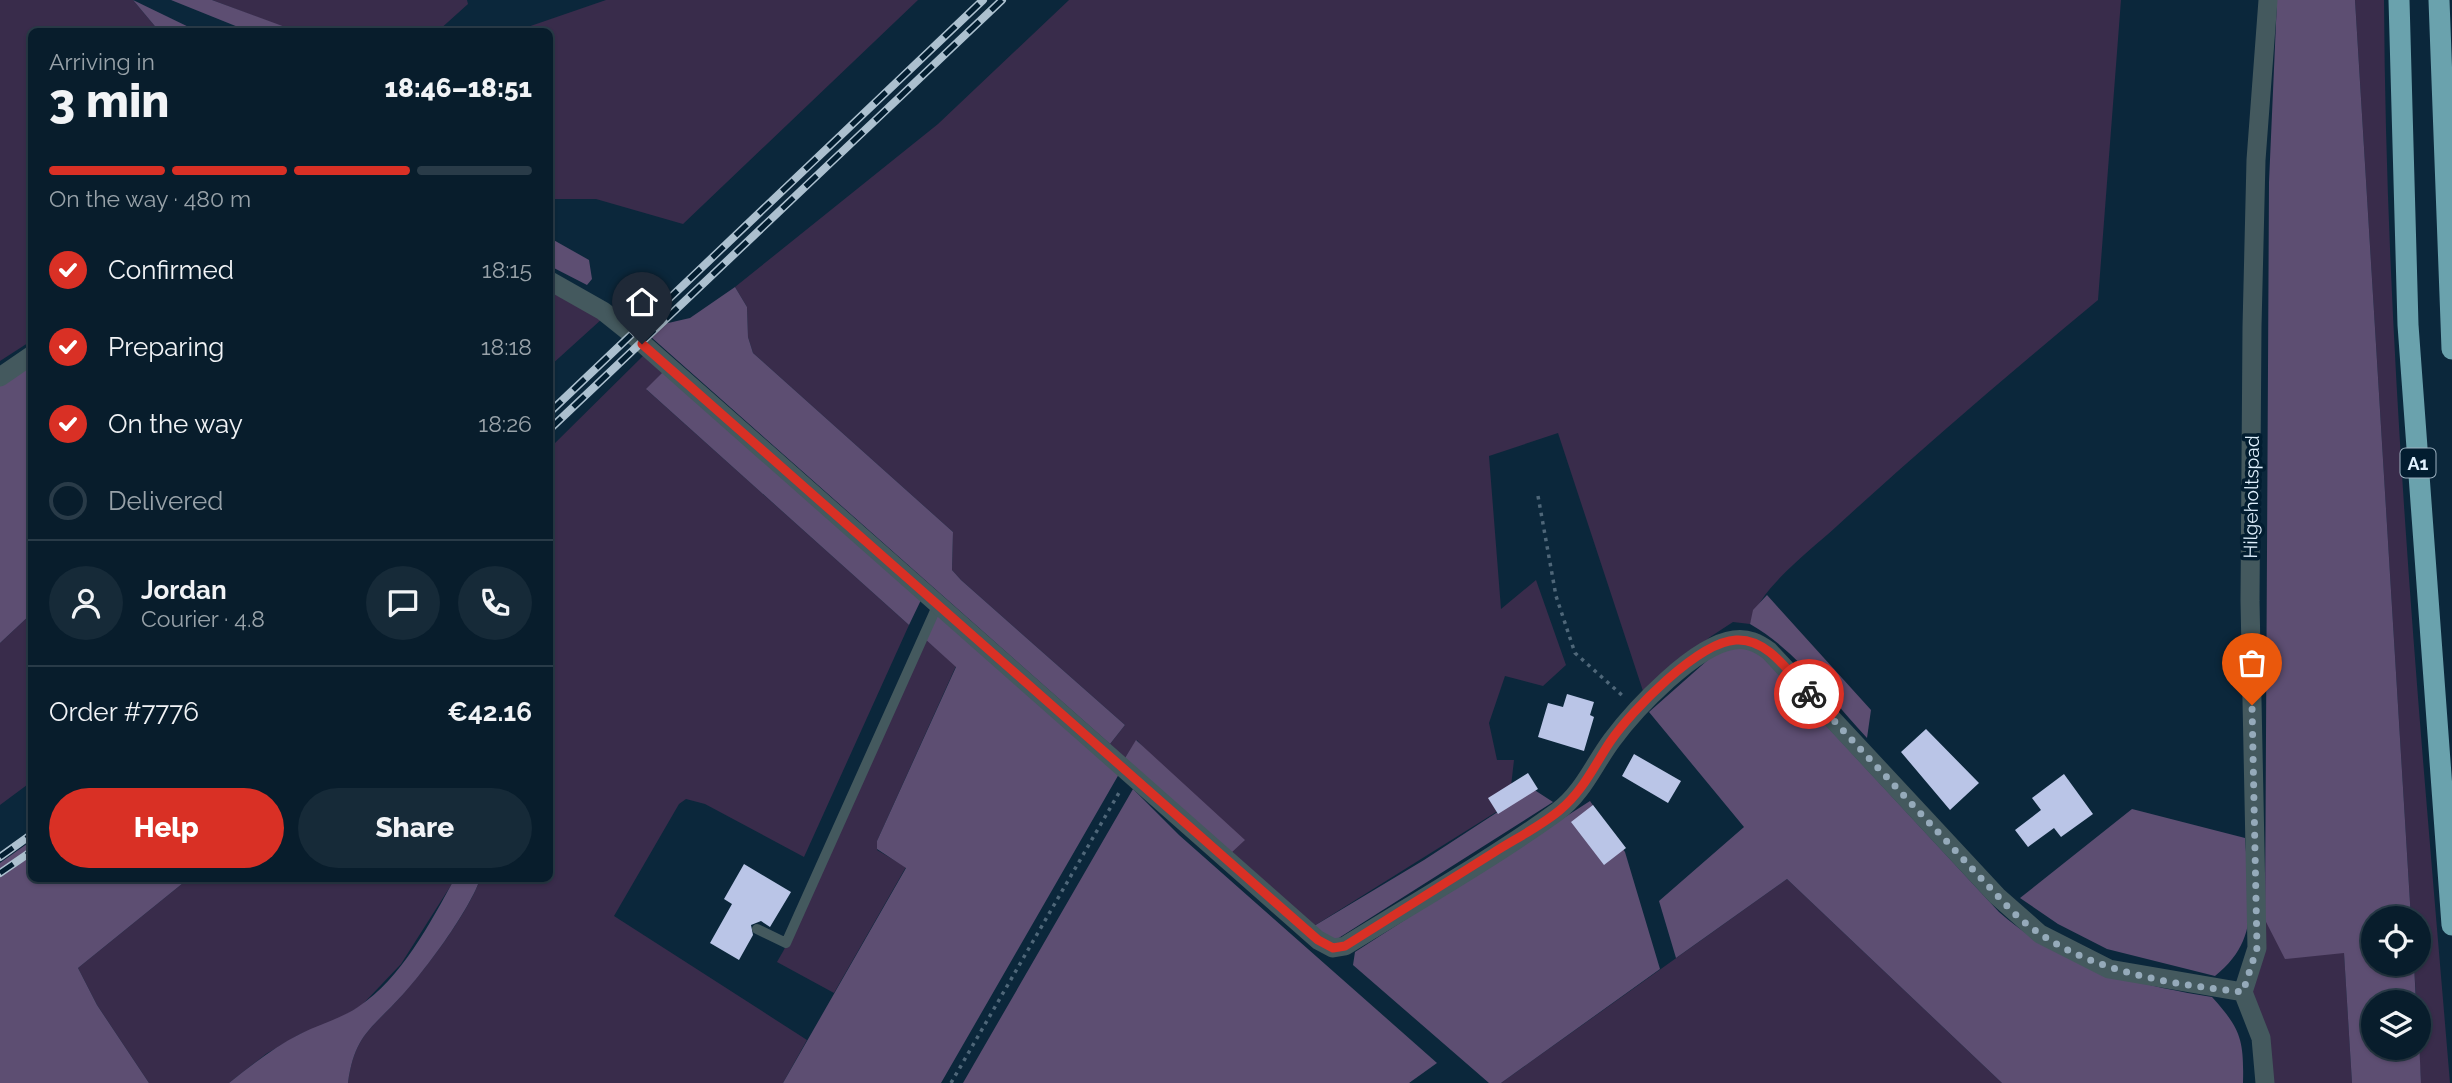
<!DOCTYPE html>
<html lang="en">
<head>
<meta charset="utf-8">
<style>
	:root { --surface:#081d2c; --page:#162a38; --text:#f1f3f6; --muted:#98a2a9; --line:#293b48; --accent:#d93025 }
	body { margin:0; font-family:Raleway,sans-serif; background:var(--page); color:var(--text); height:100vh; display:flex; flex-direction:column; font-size:26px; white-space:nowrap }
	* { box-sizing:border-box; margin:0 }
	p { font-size:23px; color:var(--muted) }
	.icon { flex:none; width:38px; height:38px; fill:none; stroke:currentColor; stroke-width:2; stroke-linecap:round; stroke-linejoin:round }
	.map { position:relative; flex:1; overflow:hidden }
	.panel { position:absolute; left:28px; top:28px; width:525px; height:854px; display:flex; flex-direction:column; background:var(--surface); border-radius:10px; box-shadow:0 2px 5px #0004,0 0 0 2px var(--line) }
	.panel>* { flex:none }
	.buttons { position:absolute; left:2361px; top:906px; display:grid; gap:14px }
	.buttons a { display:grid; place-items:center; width:70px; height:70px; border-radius:50%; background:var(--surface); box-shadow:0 2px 5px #0004,0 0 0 2px var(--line); font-size:35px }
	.pin { position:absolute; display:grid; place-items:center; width:60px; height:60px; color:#fff; margin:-72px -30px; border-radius:50% 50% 50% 0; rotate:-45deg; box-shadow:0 0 7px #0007 }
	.pin .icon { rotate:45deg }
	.courier { position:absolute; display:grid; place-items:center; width:70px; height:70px; margin:-35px; border:5px solid #d93025; border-radius:50%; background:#fff; color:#222; box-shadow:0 2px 9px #0007 }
	.summary em { font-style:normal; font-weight:800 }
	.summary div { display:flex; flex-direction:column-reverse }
	.summary { display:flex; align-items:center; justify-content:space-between; height:119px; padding:0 21px }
	h1 { font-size:46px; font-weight:800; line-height:52px }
	.bar { display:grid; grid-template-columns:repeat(4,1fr); gap:10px 7px; align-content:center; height:84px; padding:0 21px }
	.bar i { height:9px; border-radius:5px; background:var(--line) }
	.bar .selected { background:var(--accent) }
	.bar p { grid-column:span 4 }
	.line { display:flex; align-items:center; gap:18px; padding:0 21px; border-top:2px solid var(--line) }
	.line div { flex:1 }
	.round { display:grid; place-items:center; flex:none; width:74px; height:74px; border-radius:37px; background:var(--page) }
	ol { padding:0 21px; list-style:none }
	li { display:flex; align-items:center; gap:21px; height:77px }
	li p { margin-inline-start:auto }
	li .icon { padding:7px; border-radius:50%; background:var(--accent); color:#fff; stroke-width:4 }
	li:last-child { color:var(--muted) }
	li i { width:38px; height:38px; border:4px solid var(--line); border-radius:50% }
	.primary-button { display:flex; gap:14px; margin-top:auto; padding:14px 21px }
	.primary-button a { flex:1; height:80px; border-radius:42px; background:var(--accent); color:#fff; font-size:28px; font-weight:800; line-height:80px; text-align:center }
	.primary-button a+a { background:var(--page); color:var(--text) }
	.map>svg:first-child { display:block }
	.green { fill:#392c4b }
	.forest { fill:#5d4e72 }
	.building { fill:#bac5e7 }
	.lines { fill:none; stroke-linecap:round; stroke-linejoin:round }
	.path { stroke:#4f6779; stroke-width:3.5; stroke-dasharray:3.5 5; stroke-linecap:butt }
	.service { stroke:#44595e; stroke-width:10 }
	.minor { stroke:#44595e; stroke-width:19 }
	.motorway { stroke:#6aa2ad; stroke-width:21 }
	.rail-casing { stroke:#acc0cf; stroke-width:8 }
	.rail { stroke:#021d30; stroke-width:5; stroke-dasharray:16; stroke-linecap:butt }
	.done { stroke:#95aaba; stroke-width:7; stroke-dasharray:0 12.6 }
	.route { stroke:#d93025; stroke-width:9 }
	.labels { text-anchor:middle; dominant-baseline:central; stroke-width:7; stroke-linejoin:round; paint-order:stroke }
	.shield { fill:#021d30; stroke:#9db1c0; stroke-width:2 }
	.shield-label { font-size:18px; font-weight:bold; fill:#e0f1fe }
	.street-label { font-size:19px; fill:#e0f1fe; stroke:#021d30 }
</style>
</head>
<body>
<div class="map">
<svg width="2452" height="1083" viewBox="0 0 2452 1083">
	<rect width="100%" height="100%" fill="#0b273b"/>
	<path class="green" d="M0,0H133L159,31L32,32L31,341L0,361Z
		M212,0H467L468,4L438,31L296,32Z
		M606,0H918L683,224L596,199H550V32L516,31Z
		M1069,0H2121L2098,300C2009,374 1922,448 1837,526C1810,551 1759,588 1750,624L1733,622L1710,637L1644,694L1558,433L1489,456L1501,609L1536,580L1566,665L1543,686L1505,676L1489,723L1497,760H1514L1509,804L1314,926L1231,853L1137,740L1125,758L1110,744L1125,725L961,580L952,570L953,532L753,353L748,337L747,307L735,287L938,124Z
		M2355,0H2384C2386,362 2420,723 2450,1083H2421L2414,964H2418V919H2411Z
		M560,290L603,318L550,366V296Z
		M645,354L664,371L647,390L909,625L804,857L705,804L686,799L679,804L614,916L807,1040L783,1083H348C354,1042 365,1033 392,1006C418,980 469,913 480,879L550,878V448Z
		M31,614V782L0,805V643Z
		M925,639L956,666L877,841V850L906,867L834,993L777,962C794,934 804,904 819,875C857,797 891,718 925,639Z
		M188,879H455L401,964L361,1006L333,1022L300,1034L266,1054L229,1083H149L97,1005L78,968Z
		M1787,879L2002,1083H1501Z
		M2265,920L2344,952L2352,1083H2272L2251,999Z"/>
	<path class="forest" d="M133,0L197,31H159Z
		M171,0H212L296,31H248Z
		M2277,0H2355L2411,919H2373V964H2414L2416,1003H2373V1048H2418L2419,1039L2421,1083H2352L2344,953L2285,959L2265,920L2269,182Z
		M550,238L589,260L592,279L587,285L550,266Z
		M735,287L747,307L748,337L753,353L953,532L952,570L961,580L1125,725L1110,744L642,329L690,318Z
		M31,360V614L0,643V384Z
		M664,371L921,600L909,625L646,389Z
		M1767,595L1871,710L1867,738C1831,699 1796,650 1750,624L1753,610Z
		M936,614L1119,774L941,1083H783L906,868L877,849V841L956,667L925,639Z
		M1730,645L1758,652L1999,912C2060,966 2133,984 2212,997C2241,1029 2244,1040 2243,1083H2002L1787,879L1676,958L1659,901L1744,827L1649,712L1718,651Z
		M1136,740L1245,840L1231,853L1125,758Z
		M1133,789L1179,835L1437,1063L1409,1083H963Z
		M1533,789L1553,802L1334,941L1314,926L1424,860Z
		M1590,801L1625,852L1660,969L1501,1083H1489L1353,965L1355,952Z
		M2132,809L2245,838C2248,893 2264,937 2215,976L2107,949L2058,924L2020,898Z
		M31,841L32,878L188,879L78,968L97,1005L149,1083H0V863Z
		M455,878L480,879C469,912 418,981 392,1006C365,1033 354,1042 348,1083H229C252,1065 274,1047 300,1034C320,1024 340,1019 358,1007C402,978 430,923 455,878Z"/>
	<path class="building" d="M1567,694L1594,702L1590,715L1594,717L1584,751L1538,737L1548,703L1563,707Z
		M1926,729L1979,783L1950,810L1901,752Z
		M1634,754L1681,781L1668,803L1622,776Z
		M1528,773L1538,789L1498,814L1488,798Z
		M2064,774L2093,814L2061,837L2054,828L2028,847L2015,830L2041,810L2032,798Z
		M1593,805L1626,848L1604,865L1571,822Z
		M744,864L791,892L770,927L761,921L751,925L753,935L739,960L710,943L732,904L724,899Z"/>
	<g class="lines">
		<path class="path" d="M1538,496L1556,596L1575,653L1624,697
			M951,1083L1120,791"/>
		<path class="service" d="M757,929L786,943L938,604"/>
		<path class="minor" d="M550,281L603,311L633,335L1318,940L1333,948L1345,946C1416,902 1490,860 1557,812C1583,793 1594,764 1612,740C1635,709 1695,645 1734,640C1748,638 1758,643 1769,651L1997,896L2040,934L2109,969L2243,992
			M0,377L32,355
			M2243,992L2257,948L2250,601L2252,327L2256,160L2268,0
			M2243,992L2261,1038L2265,1083"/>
		<path class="motorway" d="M2399,0L2408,325L2452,925
			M2439,0L2452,349"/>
		<g class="rail-casing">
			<path id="rail" d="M550,412L983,0
				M550,429L1002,0
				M0,857L32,834
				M0,873L32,851"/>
		</g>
		<use href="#rail" class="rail"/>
	</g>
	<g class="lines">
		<path class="done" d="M1809,694L2008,907C2068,969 2161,983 2243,992L2257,948L2252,705"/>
		<path class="route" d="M642,344L1318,940L1333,948L1345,946C1395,915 1444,884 1493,853C1515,839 1541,826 1560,810C1583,791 1594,766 1610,742C1631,711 1698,642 1736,640C1768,638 1789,673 1809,694"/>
	</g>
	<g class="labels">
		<rect class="shield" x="2400.5" y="448.5" width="35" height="29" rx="5"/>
		<g class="shield-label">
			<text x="2418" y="463">A1</text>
		</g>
		<g class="street-label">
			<text transform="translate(2251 497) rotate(-89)">Hilgeholtspad</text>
		</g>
	</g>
</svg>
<div class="buttons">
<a><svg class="icon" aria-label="locate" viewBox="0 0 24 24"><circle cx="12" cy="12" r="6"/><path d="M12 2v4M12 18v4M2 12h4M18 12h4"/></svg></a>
<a><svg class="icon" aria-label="layers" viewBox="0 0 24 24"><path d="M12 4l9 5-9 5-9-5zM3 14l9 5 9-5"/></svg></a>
</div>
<div class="pin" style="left:2252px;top:705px;background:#ea580c"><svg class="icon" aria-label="bag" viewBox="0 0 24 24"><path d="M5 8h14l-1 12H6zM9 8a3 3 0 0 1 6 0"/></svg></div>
<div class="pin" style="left:642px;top:344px;background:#1f2937"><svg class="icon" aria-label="home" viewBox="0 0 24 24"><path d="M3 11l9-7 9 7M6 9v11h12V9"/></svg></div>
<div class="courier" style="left:1809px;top:694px"><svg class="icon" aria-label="bike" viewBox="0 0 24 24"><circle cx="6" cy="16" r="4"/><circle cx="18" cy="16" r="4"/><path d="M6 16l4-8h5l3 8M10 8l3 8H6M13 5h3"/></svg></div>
<section class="panel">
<div class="summary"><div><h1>3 min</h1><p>Arriving in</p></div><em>18:46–18:51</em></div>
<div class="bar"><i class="selected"></i><i class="selected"></i><i class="selected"></i><i></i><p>On the way · 480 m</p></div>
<ol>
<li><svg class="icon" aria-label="check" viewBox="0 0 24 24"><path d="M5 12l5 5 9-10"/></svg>Confirmed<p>18:15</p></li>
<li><svg class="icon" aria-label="check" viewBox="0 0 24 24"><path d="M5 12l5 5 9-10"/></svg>Preparing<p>18:18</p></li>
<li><svg class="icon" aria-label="check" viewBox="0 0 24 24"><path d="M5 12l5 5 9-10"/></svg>On the way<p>18:26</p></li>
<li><i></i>Delivered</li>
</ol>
<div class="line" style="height:126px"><a class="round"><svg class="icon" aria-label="person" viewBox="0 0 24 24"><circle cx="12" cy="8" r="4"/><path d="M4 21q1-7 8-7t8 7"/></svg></a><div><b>Jordan</b><p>Courier · 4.8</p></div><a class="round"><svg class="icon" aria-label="chat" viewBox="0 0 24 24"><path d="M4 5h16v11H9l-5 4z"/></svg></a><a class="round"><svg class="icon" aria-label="phone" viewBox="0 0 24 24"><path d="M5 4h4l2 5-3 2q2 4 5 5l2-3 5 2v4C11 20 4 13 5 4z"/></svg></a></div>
<div class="line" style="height:91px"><div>Order #7776</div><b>€42.16</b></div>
<div class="primary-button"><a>Help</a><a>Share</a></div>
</section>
</div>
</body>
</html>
